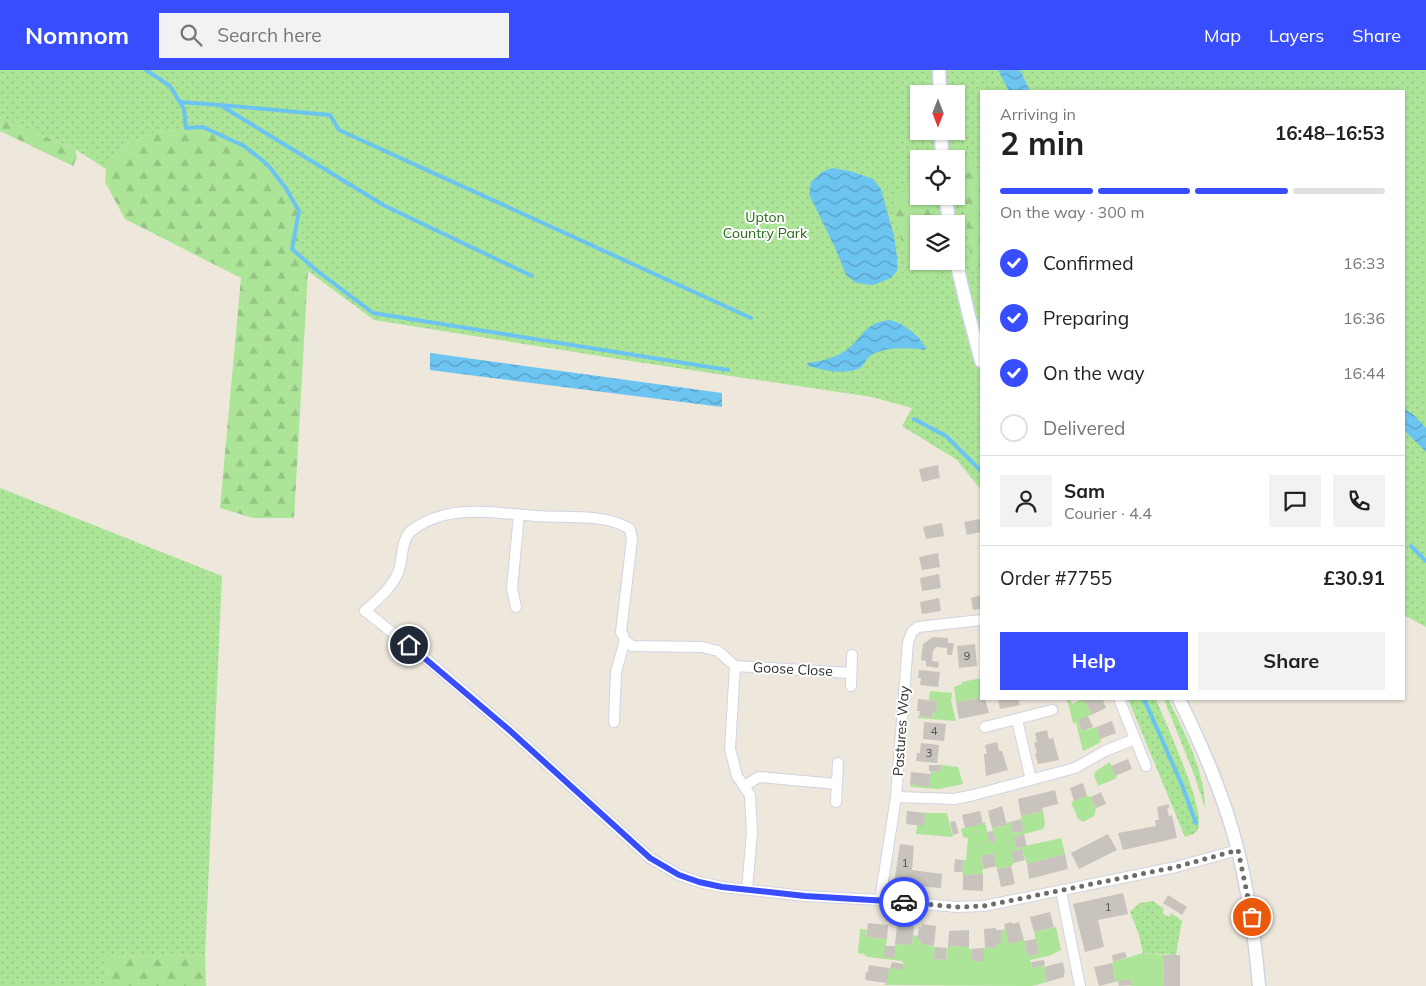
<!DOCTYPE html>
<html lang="en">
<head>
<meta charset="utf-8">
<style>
	:root { --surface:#fff; --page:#f2f2f2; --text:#222; --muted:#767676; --line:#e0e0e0; --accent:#384efe }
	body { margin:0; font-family:Mulish,sans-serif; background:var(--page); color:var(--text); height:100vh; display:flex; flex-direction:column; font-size:19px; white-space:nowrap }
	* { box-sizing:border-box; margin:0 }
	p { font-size:16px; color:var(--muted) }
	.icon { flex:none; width:28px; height:28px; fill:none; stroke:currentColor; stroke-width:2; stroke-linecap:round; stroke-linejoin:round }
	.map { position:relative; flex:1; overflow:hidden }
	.panel { position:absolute; left:980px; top:20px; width:425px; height:610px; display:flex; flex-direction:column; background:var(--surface); border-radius:0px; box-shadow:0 1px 4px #0004 }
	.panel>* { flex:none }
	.needle { width:32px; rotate:180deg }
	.tools { position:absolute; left:910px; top:15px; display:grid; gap:10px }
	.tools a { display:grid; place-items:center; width:55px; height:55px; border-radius:0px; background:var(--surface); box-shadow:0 1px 4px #0004; font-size:25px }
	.pin { position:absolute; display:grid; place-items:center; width:42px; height:42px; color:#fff; margin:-21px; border:2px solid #fff; border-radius:50%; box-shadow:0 1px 5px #0007 }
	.courier { position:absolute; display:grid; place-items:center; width:50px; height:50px; margin:-25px; border:4px solid #384efe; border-radius:50%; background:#fff; color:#222; box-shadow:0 1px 6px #0007 }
	.headline em { font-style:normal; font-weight:700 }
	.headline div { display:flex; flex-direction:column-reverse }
	.headline { display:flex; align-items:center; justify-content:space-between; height:85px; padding:0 20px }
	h1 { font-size:32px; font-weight:700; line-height:38px }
	.bar { display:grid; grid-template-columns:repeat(4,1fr); gap:8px 5px; align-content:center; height:60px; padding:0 20px }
	.bar i { height:6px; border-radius:4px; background:var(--line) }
	.bar .active { background:var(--accent) }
	.bar p { grid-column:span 4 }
	.line { display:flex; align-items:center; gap:12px; padding:0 20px; border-top:1px solid var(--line) }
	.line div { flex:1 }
	.round { display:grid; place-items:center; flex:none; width:52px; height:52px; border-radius:0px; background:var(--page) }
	ol { padding:0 20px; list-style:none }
	li { display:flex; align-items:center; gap:15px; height:55px }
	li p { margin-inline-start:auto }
	li .icon { padding:5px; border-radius:50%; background:var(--accent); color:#fff; stroke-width:4 }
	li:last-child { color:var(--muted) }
	li i { width:28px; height:28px; border:2px solid var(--line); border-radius:50% }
	.primary-button { display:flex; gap:10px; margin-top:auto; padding:10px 20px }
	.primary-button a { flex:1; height:58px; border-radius:0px; background:var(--accent); color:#fff; font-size:20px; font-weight:700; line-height:58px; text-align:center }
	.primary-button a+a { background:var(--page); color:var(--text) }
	header { display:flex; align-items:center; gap:30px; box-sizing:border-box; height:70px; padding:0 25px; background:var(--accent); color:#fff }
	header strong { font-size:24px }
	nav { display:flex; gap:28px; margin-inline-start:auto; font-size:18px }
	.search { width:350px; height:45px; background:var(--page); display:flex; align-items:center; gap:12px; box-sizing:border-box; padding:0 18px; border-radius:0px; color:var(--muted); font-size:19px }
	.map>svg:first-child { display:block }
	.grass { fill:url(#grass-dots); fill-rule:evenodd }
	.forest { fill:url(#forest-firs) }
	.garden { fill:#ace597 }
	.water { fill:url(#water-waves) }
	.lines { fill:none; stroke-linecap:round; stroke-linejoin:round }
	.stream { stroke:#6cc4f1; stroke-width:4 }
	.building { fill:#c8c3bc }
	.minor-casing { stroke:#d1d3e3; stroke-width:12 }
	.tertiary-casing { stroke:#d1d3e3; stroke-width:15 }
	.minor { stroke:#fff; stroke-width:10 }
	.tertiary { stroke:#fff; stroke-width:12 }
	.done { stroke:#6e6c68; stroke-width:5; stroke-dasharray:0 9 }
	.route { stroke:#384efe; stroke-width:6 }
	.labels { text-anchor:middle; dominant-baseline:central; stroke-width:4; stroke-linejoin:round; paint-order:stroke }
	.number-label { font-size:11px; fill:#52504e }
	.park-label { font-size:14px; fill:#236918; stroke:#fff }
	.street-label { font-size:14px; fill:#2a2a2a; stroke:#fff }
</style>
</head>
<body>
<header>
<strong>Nomnom</strong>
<div class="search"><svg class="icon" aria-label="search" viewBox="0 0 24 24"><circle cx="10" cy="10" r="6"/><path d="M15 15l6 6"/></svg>Search here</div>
<nav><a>Map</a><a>Layers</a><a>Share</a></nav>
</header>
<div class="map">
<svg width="1426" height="916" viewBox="0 0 1426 916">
	<defs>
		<pattern id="grass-dots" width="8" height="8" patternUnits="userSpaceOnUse" patternTransform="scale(1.25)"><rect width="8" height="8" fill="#ace597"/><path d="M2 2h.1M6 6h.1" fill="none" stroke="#94c582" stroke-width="1.8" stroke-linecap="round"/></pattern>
		<pattern id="forest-firs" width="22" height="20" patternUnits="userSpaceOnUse" patternTransform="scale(1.25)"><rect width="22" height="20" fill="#ace597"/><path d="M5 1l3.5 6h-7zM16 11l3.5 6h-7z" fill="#94c582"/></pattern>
		<pattern id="water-waves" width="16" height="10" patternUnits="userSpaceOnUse" patternTransform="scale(1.25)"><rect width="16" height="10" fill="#6cc4f1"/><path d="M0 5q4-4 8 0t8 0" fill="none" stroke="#599fc3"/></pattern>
	</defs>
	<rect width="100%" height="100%" fill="#ede7dc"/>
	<path class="grass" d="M0,0H1426V557L1404,545V21H981V420L957,390L902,356L912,338L872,327L637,292L374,250L308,201L299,178V141L223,67L203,57L158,62L129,72L106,99L75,79L16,55L0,46ZM919,24H956V61H919ZM919,89H956V126H919ZM919,154H956V191H919Z
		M0,418L222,506L205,885L107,887L108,916H0Z
		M1128,629H1156C1165,652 1206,739 1198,759C1196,764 1190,765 1185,767Z
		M1164,629H1168C1183,658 1206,705 1205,738L1195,707Z
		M1153,831L1164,839L1162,843L1169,847L1171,843L1182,851L1176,885L1143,883L1139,865L1130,842L1139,833Z"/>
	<path class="forest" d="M0,46L16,55L75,79L77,87L73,96L0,61Z
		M203,57L244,76L267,94L285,117L299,141V178L308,201L294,448H253L220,438L241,208L125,149L105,112L106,99L129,72L158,62Z
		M956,72L967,83L981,106V196L972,199Z
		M919,106V126H931L934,154H919V191H939L940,205C934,207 927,209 921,205C905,197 895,148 893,131Z
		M205,885L206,916H108L107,887Z"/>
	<path class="garden" d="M981,608V627L956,633L954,617L962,614V612Z
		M930,621L952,623L951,630L956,651L917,648L919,646L932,648L933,641H936L938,631L929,630Z
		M1067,629H1070L1072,634L1083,629L1085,630L1091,645L1078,651L1082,661L1096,657L1101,672L1083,681L1076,653H1073Z
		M1110,692L1117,708L1098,716L1094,705L1096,701Z
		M941,695L958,697L963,714L939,719L911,717L910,714L929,716L931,701L940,702Z
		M1087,726L1091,727L1096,738L1094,746L1083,752L1078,749L1071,732Z
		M1043,741L1045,754L1043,759L1013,767L1016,778L1061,768L1065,784L1027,794L1022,779L1011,781L1014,793L1011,796L997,799L993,783L981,786L984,799L982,800L983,804L963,805L962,802L963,790H966L968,768L963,767L961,759L985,752L990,773L996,772L992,758L1007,755V752H1010L1013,763L1023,761L1021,746Z
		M926,743H947L953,767L916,764L917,755H924Z
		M1056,857L1061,880L1051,885L1030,890L1032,898L1045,895L1044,897L1047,912L1032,916L885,915L889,898L903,899L904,894L902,891L867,887L864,884L858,883L860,859L867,860L866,867L887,869L884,886L895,887V874L912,875L913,865L918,866L917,870H922V874L935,877L934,889L946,890L948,876L969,877V879H972V891H983V878L997,877V873L1002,872L1001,860L1005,859L1009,873L1024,870L1028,886L1039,883L1034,862Z
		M1143,883L1163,885L1164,916H1129L1132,915L1130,909L1115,912L1112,893L1113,892Z"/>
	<path class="water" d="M998,0H1020L1030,21H1009Z
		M832,98L850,101L873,109L881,119L894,166L897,187V201L891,208L873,215L856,213L846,205L836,180L809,124L811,112L822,102Z
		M890,250C903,253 919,265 926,278L924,280C911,277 882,277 871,285C865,289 865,296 858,299C842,305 824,300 808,296L807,293C820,291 833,289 845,281C864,268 862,253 890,250Z
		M430,283L722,323V337L430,300Z
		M1404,338L1415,346L1426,358V382L1404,360Z"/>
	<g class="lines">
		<path class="stream" d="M146,0L170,16L184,39L186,58L203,57L244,76L267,94L285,117L299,141L292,179L316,200L373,243L728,300
			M180,32L220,35L385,136L532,206
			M220,35L330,45L339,60L751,248
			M914,349L946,366L981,401
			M1411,476L1426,491
			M1144,629L1182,715L1196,753"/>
	</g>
	<path class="building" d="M938,395L940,408L922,412L919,399Z
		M980,449L981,462L967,465L964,452Z
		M942,453L944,466L926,469L923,457Z
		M938,483L940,497L922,500L919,487Z
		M939,504L941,518L922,521L920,508Z
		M981,525V539L973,540L971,528Z
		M939,528L941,541L922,544L920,532Z
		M933,567L948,568V573H954L952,585H947V578L936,577L933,581L932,591L939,592L938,598L926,596V591L921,590L923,574Z
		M975,574L977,596L959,598L957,576Z
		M919,600L940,602L938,617L920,615L921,608H918Z
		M981,627V629H985L989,643L959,649L956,633Z
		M918,629L938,631L936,642L933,641L932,648L919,646L920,641H917Z
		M998,629H1018L1020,635L1000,639Z
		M1088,629H1108L1103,631L1106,638L1091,645L1085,630Z
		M1088,646L1093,657L1082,661L1078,650Z
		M1112,651L1116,663L1100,669L1096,657Z
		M924,652L946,654L944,671L923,669Z
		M1047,660L1049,669L1053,668L1059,690L1038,694L1035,684L1037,683L1034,673L1037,672L1035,663Z
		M997,672L999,681H1002L1008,700L986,706L984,684H987L985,675Z
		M921,673L939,675L937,693L916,691L917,683H920Z
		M1128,689L1132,699L1115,706L1111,696Z
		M929,695H941L940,702L929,701Z
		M911,702L931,704L929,717L910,714Z
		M1083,713L1087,726L1074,731L1070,718Z
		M1055,720L1058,734L1042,738L1043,741L1021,746L1018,729Z
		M1101,722L1106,734L1096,738L1091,727Z
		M1169,734V738L1167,739L1169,746L1172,745L1177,768L1123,780L1118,763L1156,756L1155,750H1159L1157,737Z
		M1002,736L1007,755L992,758L988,741Z
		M907,741L926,743L924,756L906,754Z
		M980,741L983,754L965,758L962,745Z
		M1021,749L1024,761L1013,763L1010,752Z
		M955,751L959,763L953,765L950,752Z
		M993,761L996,772L990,773L987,762Z
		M1024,764L1027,776L1016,778L1013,767Z
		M1108,764L1117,780L1079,799L1071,783Z
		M900,774L914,776L912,800L942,804L941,818L894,814Z
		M1022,779L1025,790L1014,793L1011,781Z
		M993,783L997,796L984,799L981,786Z
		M1065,784L1068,799L1029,809L1027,794Z
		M955,789L963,790L962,802H954Z
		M1011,796L1015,814L1001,817L997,799Z
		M983,804V821L963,820V805Z
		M1123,823L1128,844L1098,850L1104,877L1085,882L1073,834Z
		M1168,825L1187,837L1182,845L1163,833Z
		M1050,842L1054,857L1034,862L1030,847Z
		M1012,852V854L1019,852L1024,870L1009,874L1004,854Z
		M868,853L888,855L887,869L866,867Z
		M901,854L914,856L912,875L895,874L897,856H901Z
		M922,854L936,856L934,876L921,874L922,870H917L919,857H922Z
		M995,858L996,860H1001L1002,873H997V877L985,878L984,859Z
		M969,860V877L948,876L949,861Z
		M1036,869L1039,883L1028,886L1024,871Z
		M885,876H895V888L884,887Z
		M935,877L947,878L946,890L934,889Z
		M983,878L984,891H972V879Z
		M1125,882L1127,887L1113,892L1112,885Z
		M1163,885H1180V916H1164Z
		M1044,890L1045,895L1032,898L1031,892Z
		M892,892L904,894L903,900L890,898Z
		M1063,892L1065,903H1064V907L1047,912L1044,897Z
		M1112,893L1115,912L1099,916L1094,897Z
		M869,895L889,898L887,913L865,910L866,902H868Z
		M1130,909L1132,915L1119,916L1118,911Z"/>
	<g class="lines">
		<g class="minor-casing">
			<path id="minor" d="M516,537L512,518L519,445
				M735,596L718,581L702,577L632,576L625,570L621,562L632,469L630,459C604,443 566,448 536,446C507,444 474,438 445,445C432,448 421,453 411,461C401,470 403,488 399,500C393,517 378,529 365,541L424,587L508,659L650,788L679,805L699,812L722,817L805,826L880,830L957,837L984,836L1176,797L1238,780
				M735,596L730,679L737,706L750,725L752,763L747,819
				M735,596L851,603
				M851,616L852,585
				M1119,629L1146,696
				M1017,650L1031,710
				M614,652L616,602L625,570
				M985,657L1052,640
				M744,716L759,707L837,714
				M896,727L954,729L974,725L1075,698L1105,681L1135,669
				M836,732L838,693
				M1061,821L1080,916
				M880,830L896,727L908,572L912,562L918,557L981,550"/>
		</g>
		<g class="tertiary-casing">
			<path id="tertiary" d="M939,0L940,24
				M941,61L942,89
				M946,126L949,154
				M956,191L968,242L981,291
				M1179,629C1203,678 1225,728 1238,781C1249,825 1255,870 1259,916"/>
		</g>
		<use href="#minor" class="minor"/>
		<use href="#tertiary" class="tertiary"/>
	</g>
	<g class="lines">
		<path class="done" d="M904,832L957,837L984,836L1176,797L1238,780L1252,847"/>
		<path class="route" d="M409,575L508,659L650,788L679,805L699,812L722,817L805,826L904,832"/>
	</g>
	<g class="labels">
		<g class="number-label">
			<text x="967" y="586">9</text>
			<text x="934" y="661">4</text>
			<text x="929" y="683">3</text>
			<text x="905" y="793">1</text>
			<text x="1108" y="837">1</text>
		</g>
		<g class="park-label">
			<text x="765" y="147">Upton<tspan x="765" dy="16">Country Park</tspan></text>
		</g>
		<g class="street-label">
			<text transform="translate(793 599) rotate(3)">Goose Close</text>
			<text transform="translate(901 661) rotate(-86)">Pastures Way</text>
		</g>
	</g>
</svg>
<div class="tools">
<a><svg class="needle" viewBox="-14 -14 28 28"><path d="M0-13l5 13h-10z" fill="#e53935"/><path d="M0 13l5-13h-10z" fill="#767676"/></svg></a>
<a><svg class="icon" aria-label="locate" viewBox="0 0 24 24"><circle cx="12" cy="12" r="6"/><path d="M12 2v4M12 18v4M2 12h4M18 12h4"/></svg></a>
<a><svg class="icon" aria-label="layers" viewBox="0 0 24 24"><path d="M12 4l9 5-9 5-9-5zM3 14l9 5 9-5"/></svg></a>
</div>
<div class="pin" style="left:1252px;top:847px;background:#ea580c"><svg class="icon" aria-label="bag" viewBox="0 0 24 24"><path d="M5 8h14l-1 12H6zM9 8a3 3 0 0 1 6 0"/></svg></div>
<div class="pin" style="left:409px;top:575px;background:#1f2937"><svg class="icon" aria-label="home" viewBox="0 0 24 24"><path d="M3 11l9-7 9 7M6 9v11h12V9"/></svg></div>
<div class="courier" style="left:904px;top:832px"><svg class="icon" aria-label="car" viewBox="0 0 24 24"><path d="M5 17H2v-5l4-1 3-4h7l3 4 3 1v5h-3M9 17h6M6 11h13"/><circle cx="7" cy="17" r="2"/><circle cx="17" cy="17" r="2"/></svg></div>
<section class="panel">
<div class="headline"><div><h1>2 min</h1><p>Arriving in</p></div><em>16:48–16:53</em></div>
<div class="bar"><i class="active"></i><i class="active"></i><i class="active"></i><i></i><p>On the way · 300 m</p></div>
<ol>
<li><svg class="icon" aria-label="check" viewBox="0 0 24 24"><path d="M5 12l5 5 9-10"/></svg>Confirmed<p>16:33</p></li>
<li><svg class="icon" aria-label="check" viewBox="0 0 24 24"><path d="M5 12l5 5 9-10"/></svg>Preparing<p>16:36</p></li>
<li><svg class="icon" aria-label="check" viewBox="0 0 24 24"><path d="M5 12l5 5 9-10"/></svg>On the way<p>16:44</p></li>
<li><i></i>Delivered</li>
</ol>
<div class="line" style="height:90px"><a class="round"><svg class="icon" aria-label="person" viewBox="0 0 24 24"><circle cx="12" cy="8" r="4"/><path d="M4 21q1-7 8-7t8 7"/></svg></a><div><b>Sam</b><p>Courier · 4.4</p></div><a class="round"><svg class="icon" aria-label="chat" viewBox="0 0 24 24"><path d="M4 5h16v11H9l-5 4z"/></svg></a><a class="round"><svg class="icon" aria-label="phone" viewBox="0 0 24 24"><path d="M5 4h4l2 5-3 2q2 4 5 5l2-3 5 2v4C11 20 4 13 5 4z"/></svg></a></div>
<div class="line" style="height:65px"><div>Order #7755</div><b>£30.91</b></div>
<div class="primary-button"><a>Help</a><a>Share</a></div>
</section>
</div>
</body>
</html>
